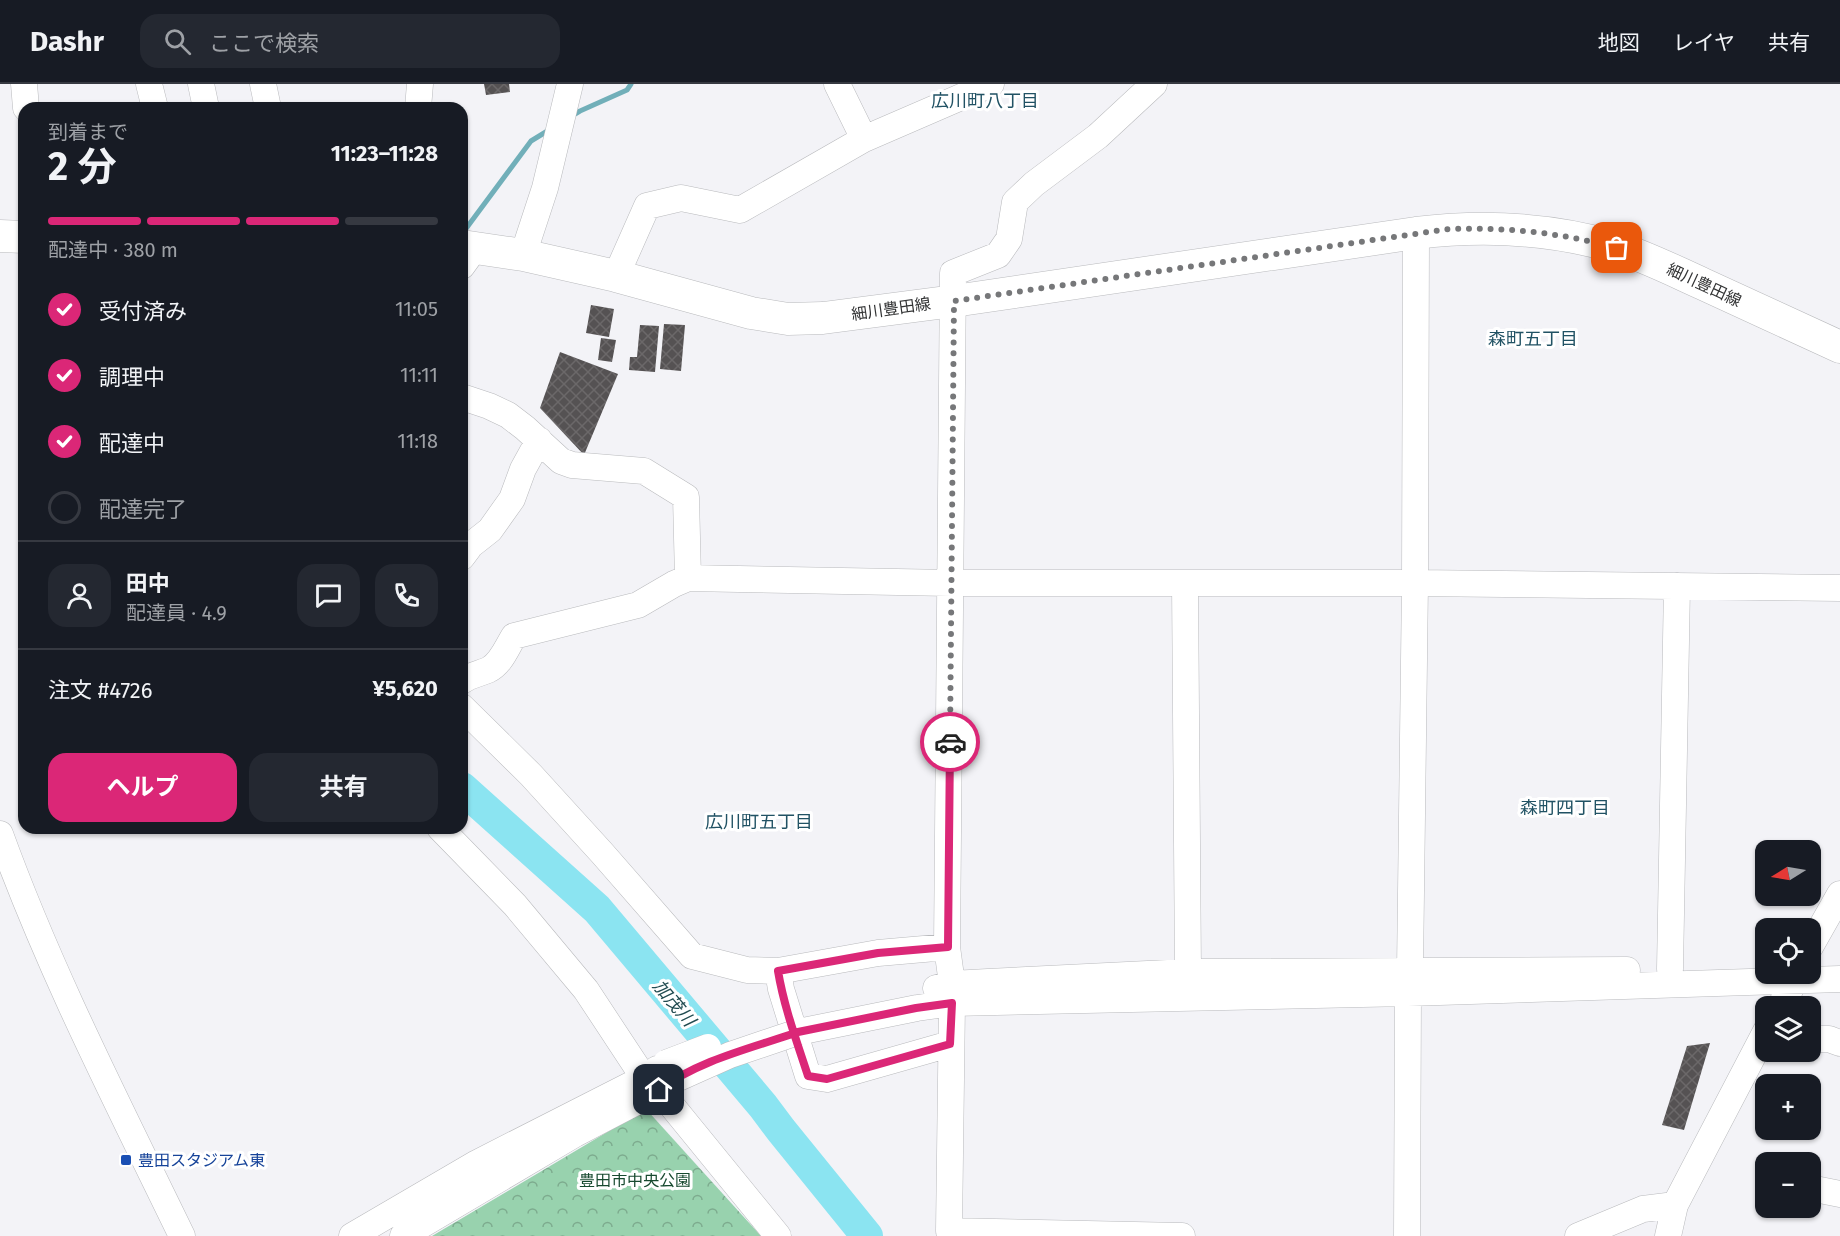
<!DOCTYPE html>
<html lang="ja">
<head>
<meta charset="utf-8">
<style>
	:root { --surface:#171b24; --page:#242831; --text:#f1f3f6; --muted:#9ea1a6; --line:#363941; --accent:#db2777 }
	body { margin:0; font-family:"Fira Sans","Noto Sans JP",sans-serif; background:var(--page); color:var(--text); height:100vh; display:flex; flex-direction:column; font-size:22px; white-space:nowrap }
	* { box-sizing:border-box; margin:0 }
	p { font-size:20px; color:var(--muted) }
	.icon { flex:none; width:33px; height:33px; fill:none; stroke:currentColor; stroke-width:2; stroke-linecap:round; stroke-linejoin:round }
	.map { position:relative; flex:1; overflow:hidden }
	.side { position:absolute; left:18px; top:18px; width:450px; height:732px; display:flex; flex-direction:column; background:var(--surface); border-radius:18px; box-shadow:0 2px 4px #0004 }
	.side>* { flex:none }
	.needle { width:39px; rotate:259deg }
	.fabs { position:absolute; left:1755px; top:756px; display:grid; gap:12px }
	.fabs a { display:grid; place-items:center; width:66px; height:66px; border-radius:12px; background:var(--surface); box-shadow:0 2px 4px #0004; font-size:30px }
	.pin { position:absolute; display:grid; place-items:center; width:51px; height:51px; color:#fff; margin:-26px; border-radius:12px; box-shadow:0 3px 9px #0006 }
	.courier { position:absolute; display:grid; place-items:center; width:60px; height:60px; margin:-30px; border:4px solid #db2777; border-radius:50%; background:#fff; color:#222; box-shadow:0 2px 8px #0007 }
	.headline em { font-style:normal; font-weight:700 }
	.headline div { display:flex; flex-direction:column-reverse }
	.headline { display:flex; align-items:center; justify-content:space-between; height:102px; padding:0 30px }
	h1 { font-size:39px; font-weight:700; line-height:45px }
	.bar { display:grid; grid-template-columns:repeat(4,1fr); gap:9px 6px; align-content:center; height:72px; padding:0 30px }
	.bar i { height:8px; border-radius:4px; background:var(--line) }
	.bar .current { background:var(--accent) }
	.bar p { grid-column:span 4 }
	.line { display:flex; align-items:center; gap:15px; padding:0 30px; border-top:2px solid var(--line) }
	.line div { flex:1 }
	.round { display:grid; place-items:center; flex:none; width:63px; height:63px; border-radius:18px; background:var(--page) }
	ol { padding:0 30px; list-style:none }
	li { display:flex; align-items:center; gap:18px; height:66px }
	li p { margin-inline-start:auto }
	li .icon { padding:6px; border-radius:50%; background:var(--accent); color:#fff; stroke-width:4 }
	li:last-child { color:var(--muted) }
	li i { width:33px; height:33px; border:3px solid var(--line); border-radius:50% }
	.primary-button { display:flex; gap:12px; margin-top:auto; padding:12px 30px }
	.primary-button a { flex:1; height:69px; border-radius:18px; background:var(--accent); color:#fff; font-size:24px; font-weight:700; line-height:69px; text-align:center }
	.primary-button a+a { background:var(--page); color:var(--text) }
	header { display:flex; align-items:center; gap:36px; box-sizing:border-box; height:84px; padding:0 30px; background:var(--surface); border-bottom:2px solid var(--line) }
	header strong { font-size:28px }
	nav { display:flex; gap:33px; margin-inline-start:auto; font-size:21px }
	.search { width:420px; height:54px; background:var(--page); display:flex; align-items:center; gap:15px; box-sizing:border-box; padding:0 21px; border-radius:18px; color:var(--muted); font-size:22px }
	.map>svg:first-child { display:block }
	.park { fill:url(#park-crowns) }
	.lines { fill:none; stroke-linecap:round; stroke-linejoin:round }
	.stream { stroke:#71afb9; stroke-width:5 }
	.river { stroke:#8be4f1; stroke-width:32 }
	.building { fill:url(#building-cross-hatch) }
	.minor-casing { stroke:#b9babd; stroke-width:27 }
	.major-casing { stroke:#b9babd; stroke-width:33 }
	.minor { stroke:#fff; stroke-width:26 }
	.major { stroke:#fff; stroke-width:32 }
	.minor-bridge-casing { stroke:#b9babd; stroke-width:27; stroke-linecap:butt }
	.minor-bridge { stroke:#fff; stroke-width:26 }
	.done { stroke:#767779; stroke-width:6; stroke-dasharray:0 10.8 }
	.route { stroke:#db2777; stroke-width:8 }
	.transit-dot { fill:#1a4fb4; stroke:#fff; stroke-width:2 }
	.labels { text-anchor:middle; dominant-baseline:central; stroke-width:6; stroke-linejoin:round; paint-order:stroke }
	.street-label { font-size:16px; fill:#333435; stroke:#fff }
	.transit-label { font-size:16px; fill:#164399; stroke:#fff; text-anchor:start }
	.park-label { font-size:16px; fill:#184a30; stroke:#fff }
	.neighbourhood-label { font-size:18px; fill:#215264; stroke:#fff }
	.water-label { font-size:18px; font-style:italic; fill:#224c51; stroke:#fff }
</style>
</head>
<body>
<header>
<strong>Dashr</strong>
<div class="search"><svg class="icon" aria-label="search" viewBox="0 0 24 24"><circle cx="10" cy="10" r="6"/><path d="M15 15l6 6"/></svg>ここで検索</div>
<nav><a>地図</a><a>レイヤ</a><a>共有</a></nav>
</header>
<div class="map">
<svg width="1840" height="1152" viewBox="0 0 1840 1152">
	<defs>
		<pattern id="park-crowns" width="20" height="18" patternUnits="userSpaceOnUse" patternTransform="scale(1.5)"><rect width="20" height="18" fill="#98d2ae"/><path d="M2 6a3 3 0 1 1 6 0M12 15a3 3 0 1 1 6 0" fill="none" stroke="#7dab8e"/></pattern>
		<pattern id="building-cross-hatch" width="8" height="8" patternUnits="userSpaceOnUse" patternTransform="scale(1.5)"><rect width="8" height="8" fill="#555253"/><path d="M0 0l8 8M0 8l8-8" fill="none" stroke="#6b6869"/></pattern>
	</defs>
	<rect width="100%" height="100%" fill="#f3f3f7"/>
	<path class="park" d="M646,1025L761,1152H432Z"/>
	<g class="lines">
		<path class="stream" d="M570,33L580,27L627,6L631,0
			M462,150L531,57L549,46"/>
		<path class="river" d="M462,704L597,825L763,1022L781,1046L867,1152"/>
	</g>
	<path class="building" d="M484,0H509L510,8L486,11Z
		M591,221L614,225L609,253L586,249Z
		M664,240L685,241L681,287L660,285Z
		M640,241L659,242L655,288L629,286L630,273H637Z
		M601,254L616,256L612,278L598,276Z
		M560,268L618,290L584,371L540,324Z
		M1710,959L1684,1046L1662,1041L1687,962Z"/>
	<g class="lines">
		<g class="minor-casing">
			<path id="minor" d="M24,0L26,24
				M149,0L155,24
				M201,0L206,24
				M263,0L268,24
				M837,0L864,55
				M418,24L420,0
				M523,171L545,104L570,0
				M462,182L475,164
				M616,192L647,122L681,114L740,126L864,55L991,0
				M462,313L489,322L508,331L525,344L561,377L572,381L644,387L686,413L688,494L951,499H1415L1840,504
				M462,473L471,461L490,446L512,415L523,385L539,356
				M1185,499L1188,888
				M462,597C470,591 479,590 488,586C501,580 507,563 514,552L638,521L674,500L688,494
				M462,623L531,691L602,769L692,872L747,886L778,887
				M440,744L515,821L586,906L644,994L659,1006L778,1152
				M0,750C50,888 118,1020 182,1152
				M947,863L878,869L778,887L781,905L808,992L827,995L950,960
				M1810,863L1840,810
				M1670,885L1677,502
				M1410,886L1415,499L1416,149
				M952,900L947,863L953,189L998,171L1009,155L1015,118L1034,100L1098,52L1154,0
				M936,904L952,900L988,898L1188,888L1627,886
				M1780,922L1796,896L1798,890
				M798,948L917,924L952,919L1408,909L1840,895
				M1810,955H1829L1840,959
				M1810,1104L1840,1110
				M949,1147L1182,1152
				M352,1152L477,1079L644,994L657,985
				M403,1152L575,1050L659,1006L671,997
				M951,1152L949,1147L952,919
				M1407,1152L1408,909
				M1578,1152L1643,1125L1675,1121
				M1668,1152L1675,1121L1766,947"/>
		</g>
		<g class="major-casing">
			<path id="major" d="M0,152L24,153
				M462,162L523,171L616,192L751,229L788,235L823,234L954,217L1416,149C1483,141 1550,144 1615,163C1645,172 1674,187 1703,200C1749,221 1794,242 1840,263"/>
		</g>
		<use href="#minor" class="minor"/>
		<use href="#major" class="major"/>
		<g class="minor-bridge-casing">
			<path id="minor-bridge" d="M666,979L708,963
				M672,997L730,971L798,948"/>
		</g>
		<use href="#minor-bridge" class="minor-bridge"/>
	</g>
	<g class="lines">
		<path class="done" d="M950,658L954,217L1449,145C1507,143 1562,149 1617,164"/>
		<path class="route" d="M659,1006C699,976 752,964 798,948L916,924L952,919L950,960L827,995L808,992C797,958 784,923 778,887L878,869L948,863L950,658"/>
	</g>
	<rect class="transit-dot" x="120" y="1070" width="12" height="12" rx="3"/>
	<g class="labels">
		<g class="street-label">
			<text transform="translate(1704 201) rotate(25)">細川豊田線</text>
			<text transform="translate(891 225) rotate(-8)">細川豊田線</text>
		</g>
		<g class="transit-label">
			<text x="138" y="1076">豊田スタジアム東</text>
		</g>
		<g class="park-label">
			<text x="635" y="1096">豊田市中央公園</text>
		</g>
		<g class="neighbourhood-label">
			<text x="985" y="17">広川町八丁目</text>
			<text x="1533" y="255">森町五丁目</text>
			<text x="1565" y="724">森町四丁目</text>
			<text x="759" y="738">広川町五丁目</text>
		</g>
		<g class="water-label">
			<text transform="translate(674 919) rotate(50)">加茂川</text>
		</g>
	</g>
</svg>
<div class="fabs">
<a><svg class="needle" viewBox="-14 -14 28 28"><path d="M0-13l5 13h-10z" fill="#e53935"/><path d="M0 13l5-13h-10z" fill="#9ea1a6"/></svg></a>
<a><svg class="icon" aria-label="locate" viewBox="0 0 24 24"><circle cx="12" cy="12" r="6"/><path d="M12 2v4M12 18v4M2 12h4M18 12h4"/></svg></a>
<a><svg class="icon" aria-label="layers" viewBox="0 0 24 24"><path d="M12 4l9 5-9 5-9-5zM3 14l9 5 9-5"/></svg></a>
<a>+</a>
<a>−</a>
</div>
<div class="pin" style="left:1617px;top:164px;background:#ea580c"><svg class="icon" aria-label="bag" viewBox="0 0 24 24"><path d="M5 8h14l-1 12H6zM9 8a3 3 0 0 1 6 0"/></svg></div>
<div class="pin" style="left:659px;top:1006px;background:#1f2937"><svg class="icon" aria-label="home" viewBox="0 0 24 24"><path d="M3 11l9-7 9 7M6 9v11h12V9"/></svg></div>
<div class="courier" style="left:950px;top:658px"><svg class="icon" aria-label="car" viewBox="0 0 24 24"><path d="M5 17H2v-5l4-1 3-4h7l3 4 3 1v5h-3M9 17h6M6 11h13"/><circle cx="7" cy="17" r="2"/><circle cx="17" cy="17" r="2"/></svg></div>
<section class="side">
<div class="headline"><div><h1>2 分</h1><p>到着まで</p></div><em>11:23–11:28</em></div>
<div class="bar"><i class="current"></i><i class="current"></i><i class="current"></i><i></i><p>配達中 · 380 m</p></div>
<ol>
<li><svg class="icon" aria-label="check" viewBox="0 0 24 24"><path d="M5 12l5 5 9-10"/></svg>受付済み<p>11:05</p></li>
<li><svg class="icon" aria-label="check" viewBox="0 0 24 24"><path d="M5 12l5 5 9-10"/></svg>調理中<p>11:11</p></li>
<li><svg class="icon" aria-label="check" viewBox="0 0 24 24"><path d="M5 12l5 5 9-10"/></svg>配達中<p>11:18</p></li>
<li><i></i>配達完了</li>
</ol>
<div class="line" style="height:108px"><a class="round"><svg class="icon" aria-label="person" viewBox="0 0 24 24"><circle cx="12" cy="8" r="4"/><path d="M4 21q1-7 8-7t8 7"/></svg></a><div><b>田中</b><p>配達員 · 4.9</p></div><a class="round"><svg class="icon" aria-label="chat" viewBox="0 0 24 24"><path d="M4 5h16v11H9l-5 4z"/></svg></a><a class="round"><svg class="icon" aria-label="phone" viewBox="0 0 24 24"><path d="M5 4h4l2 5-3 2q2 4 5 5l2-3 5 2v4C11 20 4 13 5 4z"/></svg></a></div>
<div class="line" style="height:78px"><div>注文 #4726</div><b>¥5,620</b></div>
<div class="primary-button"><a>ヘルプ</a><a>共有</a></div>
</section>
</div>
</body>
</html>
